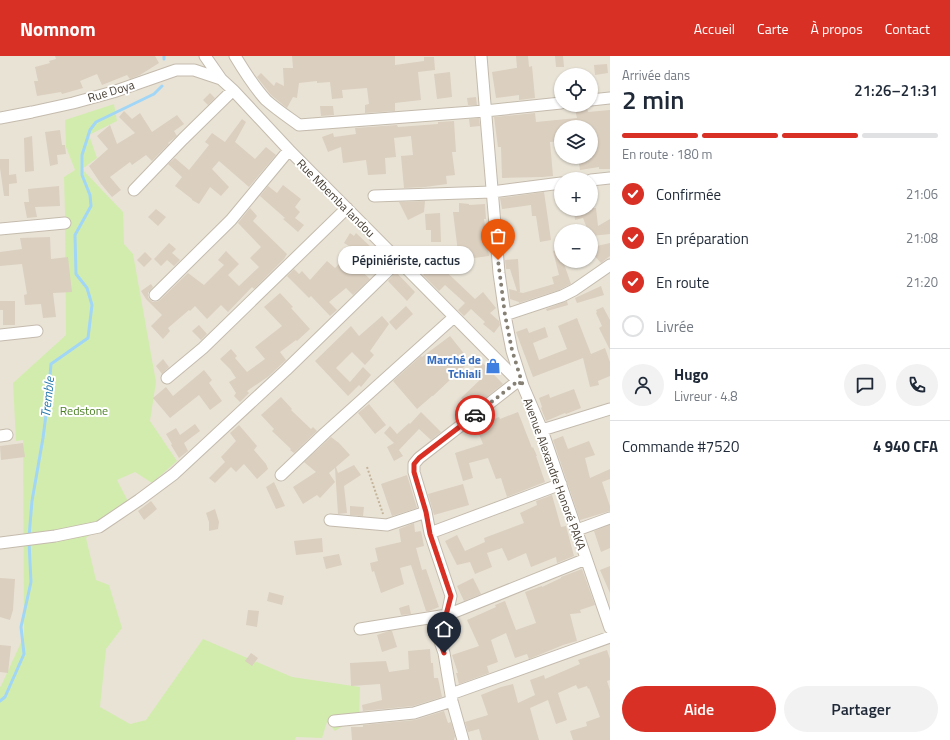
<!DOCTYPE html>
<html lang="fr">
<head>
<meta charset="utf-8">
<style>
	:root { --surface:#fff; --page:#f2f2f3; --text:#1f2937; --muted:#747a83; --line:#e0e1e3; --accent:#d93025 }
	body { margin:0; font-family:"Titillium Web",sans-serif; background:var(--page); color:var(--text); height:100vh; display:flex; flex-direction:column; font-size:15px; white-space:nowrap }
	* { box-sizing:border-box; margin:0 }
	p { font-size:13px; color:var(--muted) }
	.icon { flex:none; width:22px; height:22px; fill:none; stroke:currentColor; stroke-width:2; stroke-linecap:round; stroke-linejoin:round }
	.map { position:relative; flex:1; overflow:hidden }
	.details { display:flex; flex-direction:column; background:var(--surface); width:340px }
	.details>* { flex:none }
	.fabs { position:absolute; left:554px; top:12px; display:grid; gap:8px }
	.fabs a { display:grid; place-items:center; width:44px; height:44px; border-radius:50%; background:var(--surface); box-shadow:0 1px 3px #0004; font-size:20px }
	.pin { position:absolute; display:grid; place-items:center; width:34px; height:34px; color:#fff; margin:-41px -17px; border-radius:50% 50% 50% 0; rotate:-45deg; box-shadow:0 0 4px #0007 }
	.pin .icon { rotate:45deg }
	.courier { position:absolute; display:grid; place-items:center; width:40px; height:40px; margin:-20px; border:3px solid #d93025; border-radius:50%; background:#fff; color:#222; box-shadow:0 1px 5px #0007 }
	.bubble { position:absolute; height:28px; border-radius:14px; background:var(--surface); box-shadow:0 1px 3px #0004; font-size:13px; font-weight:600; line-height:28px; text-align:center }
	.overview em { font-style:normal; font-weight:600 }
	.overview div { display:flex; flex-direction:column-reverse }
	.overview { display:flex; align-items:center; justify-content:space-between; height:68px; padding:0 12px }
	h1 { font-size:26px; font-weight:600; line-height:30px }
	.bar { display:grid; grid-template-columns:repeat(4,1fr); gap:6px 4px; align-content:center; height:48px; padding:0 12px }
	.bar i { height:5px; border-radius:3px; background:var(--line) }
	.bar .selected { background:var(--accent) }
	.bar p { grid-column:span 4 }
	.line { display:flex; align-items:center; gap:10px; padding:0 12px; border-top:1px solid var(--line) }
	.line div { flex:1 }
	.round { display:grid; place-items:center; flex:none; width:42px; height:42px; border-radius:21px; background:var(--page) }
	ol { padding:0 12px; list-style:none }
	li { display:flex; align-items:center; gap:12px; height:44px }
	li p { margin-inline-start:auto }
	li .icon { padding:4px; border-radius:50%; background:var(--accent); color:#fff; stroke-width:4 }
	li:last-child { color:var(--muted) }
	li i { width:22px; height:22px; border:2px solid var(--line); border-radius:50% }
	.button { display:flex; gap:8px; margin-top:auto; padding:8px 12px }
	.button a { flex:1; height:46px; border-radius:24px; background:var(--accent); color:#fff; font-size:16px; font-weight:600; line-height:46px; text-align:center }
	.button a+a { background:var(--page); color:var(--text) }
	header { display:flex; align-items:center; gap:24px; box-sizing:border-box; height:56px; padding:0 20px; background:var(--accent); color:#fff }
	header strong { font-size:19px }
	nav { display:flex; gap:22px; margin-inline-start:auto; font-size:14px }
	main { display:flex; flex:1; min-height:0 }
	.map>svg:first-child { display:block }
	.residential { fill:#e9e3d6; fill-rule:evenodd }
	.green { fill:#d2ecae }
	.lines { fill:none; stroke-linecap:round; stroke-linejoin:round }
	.stream { stroke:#a1d6f6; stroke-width:3 }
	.building { fill:#dbcfbf }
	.minor-casing { stroke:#c4bbad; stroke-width:13 }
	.path { stroke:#c4b49a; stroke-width:2; stroke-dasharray:2 2; stroke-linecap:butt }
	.minor { stroke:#fff; stroke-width:11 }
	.done { stroke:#857f74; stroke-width:4; stroke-dasharray:0 7.2 }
	.route { stroke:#d93025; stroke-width:5 }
	.labels { text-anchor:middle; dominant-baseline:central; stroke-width:4; stroke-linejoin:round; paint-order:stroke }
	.street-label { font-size:12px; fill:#494136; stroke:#fff }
	.shop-label { font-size:12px; font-weight:bold; fill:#366cbe; stroke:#fff; text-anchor:end }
	.park-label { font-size:12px; fill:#4a8024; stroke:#fff }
	.water-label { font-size:13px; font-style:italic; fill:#2578ad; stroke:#fff }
</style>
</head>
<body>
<header>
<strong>Nomnom</strong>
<nav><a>Accueil</a><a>Carte</a><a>À propos</a><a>Contact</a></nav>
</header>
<main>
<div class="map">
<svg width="610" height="684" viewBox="0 0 610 684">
	<rect width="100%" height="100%" fill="#f5f1e8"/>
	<path class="residential" d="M0,0H610V684H0ZM561,19H591V49H561ZM561,71H591V101H561ZM561,123H591V153H561ZM561,175H591V205H561Z"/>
	<path class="green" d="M114,48L117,65L89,79L97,102L82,113L123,156L124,188L133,198L156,326L150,365L177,405L152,427L135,416L117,424L130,449L86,482L96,524L109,529L122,572L106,593L100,651L130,668L146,664L203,583L292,621L360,631L359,660L335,675L327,666L322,682L296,681L295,684H0V631L1,630L24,580L23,384L16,385L13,327L66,279L65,158L64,121L75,114L66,91L65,64Z"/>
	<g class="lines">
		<path class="stream" d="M164,0V3
			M29,481L32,445L43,382L48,343L51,308L88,282L92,249L87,232L76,218L75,179L91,150L90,139L82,119V99L90,74L96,66L154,38L162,30
			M0,645L5,641L24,598L21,571L31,526L29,486"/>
	</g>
	<path class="building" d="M55,0H155L159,7L140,19L130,23L127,19L102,29L97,18L80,25L83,32L62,38L61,36L37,40L34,25H38L35,11L50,7L49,5L56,3Z
		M292,0H395V9L424,5V1H434L435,14L418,16L421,44L395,47V55L365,57V49L369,48L367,32L342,34L343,42L332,43L330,26L317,27V25L299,27L297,42L293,41L287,52L271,39L257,21L261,17L274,30L276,26L284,30L283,12H293Z
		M516,0H528L529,11L532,10L535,42L519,44V39L496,42L492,16L516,12H517Z
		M555,0H563L564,11H556Z
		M607,8L608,17L595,19L594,9Z
		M450,16L452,41L437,43L434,18Z
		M210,37L215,42L208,49L203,44Z
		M476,41L477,49H468L467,42Z
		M320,50H333L334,59L321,60Z
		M587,51L588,56L610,54V113H599V111L580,114L578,101H591V69L578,71H561V85L550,86L553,120L542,121L502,122L501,91H498L494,61L535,57L536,66L577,62L575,53Z
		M124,55L132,63L140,57L152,76L177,59L184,68L174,75L177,80L168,87L169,88L152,105L146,99L132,109L130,106L110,121L121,134L112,141L101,128L89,110L108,93L97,80L110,69L117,88L135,77L119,61Z
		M479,62L480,70L470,71L469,63Z
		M242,63L246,66L235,86L255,103L266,91L276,99L249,131L219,105L212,113L229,131L221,140L210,131L199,148L192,144V143L175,130L182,121L168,108L175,102L189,114L209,89L205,86L212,77L225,86Z
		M454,65L456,96H452L455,119L446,120L447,128L425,131L404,132L401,100L413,99L411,80L394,82L396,101L385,102L386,118L368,119L366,104L343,107L341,91L328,96L322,81L333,77L334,81L356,78L355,72L397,69L398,71L438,68V66Z
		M60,74L62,89H65L66,98L57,99L58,108L50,110L45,76Z
		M32,80L34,115L25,116L24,82Z
		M0,103H9V119L16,118L17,127L9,128V140H4L0,112Z
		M283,129L301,143L295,151L300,156L295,162L304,169L298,176L283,163L285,162L260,140L268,130L277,137Z
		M59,130L60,150L35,151L37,161L27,162L24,146H29L28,133Z
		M544,136L551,184L540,186L536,160H532L531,149L502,153L500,142Z
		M425,145L424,156L408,164L399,146Z
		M459,147L469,148V149L485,148L486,163H484L489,200L459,204L453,156H459Z
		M250,152L257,160L253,165L287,198L284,203L254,233L252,231L228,256L221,249L207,263L195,250L190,255L189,254L168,272L170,275L163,283L151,270L162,259L146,243L141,235L151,228L153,231L148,237V241L150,244L153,246H157L160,244L188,217L204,229L224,209L218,204L226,195L239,208L228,219L239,230L259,211L250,202L261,191L238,167Z
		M596,152L598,170L610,163V178L591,180V175H588L583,162L575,164L574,153Z
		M156,153L166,161L158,170L148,161Z
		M440,157L441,186H431V174H426L425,158Z
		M350,177L354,180L356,177L373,193L356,210L370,223L353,239L346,232L329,246L337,254L330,260L311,240L309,242L287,220L294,213L299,218L302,215L310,224L327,205L335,212L354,193L344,187Z
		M50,181L51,203L68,201L72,236L53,237L56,261L43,262L41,248L25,249L24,239L27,238L22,208L0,210V196L22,193L20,182Z
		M169,187L176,193L172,197L180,204L174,210L167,204L161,210L154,203Z
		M610,187V200L601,207L591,196L597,190Z
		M558,193L561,201V205H563L571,228L559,234L519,247V246L510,243L509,233L517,235L510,213H506L505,204L518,203L520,236H518L523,237L554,228L552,221L559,219L553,195Z
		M145,196L152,203L144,211L137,204Z
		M425,199L433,206L435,205L475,243L483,236L496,252L490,257L499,265L500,269L494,277L483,268L485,266L471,253L464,260L458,254L465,247L445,229L439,235L423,219L428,213L419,205Z
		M396,216L415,236L407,245L388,225Z
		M601,230L604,239L577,247L575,242Z
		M280,237L293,251L291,252L310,273L297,285L296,284L280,296L286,304L269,320L247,335L249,337L240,346L234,340L236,337L229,326L236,322L230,313L220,303L231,293L237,300L235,302L247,316L265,303L255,291L282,270L264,251Z
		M0,245H15V269H3V254H0Z
		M567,245L568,249L547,255L546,253Z
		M406,250L413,258L396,274L389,266Z
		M603,251L610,264V294L599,272L602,270L596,257L597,256L596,254Z
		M382,260L389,268L370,295L374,299L365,309L352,296L336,312L350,326L363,311L371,319L361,331L359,329L348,340L315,305L351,270L359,280Z
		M577,262L591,298L605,292L610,306V320L598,325L599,329L590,331L583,302L533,321L516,276L527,272L529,277L545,271L548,281L533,287L539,304L567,293L558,270Z
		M199,269L207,278L201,284L192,275Z
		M450,280L470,305L433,340H432L417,353L393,325L421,300L422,301Z
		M477,301L503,328L471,353L461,342L483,321L471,307Z
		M163,303L169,311L162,318L156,310Z
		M204,314L212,324L209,327L222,345L210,354L199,339L170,362L153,342L166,331L173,340Z
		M574,333L581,352L566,358L565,357L546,365L541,352L542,351L539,342L549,338L550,342Z
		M281,341L292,353L291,354L311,373L313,371L317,375L294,397L290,394L291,393L272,375L274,373L261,359Z
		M369,348L386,369L375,378L358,357Z
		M421,356L441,376L431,384L419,373L399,394L403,400L394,405L387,391L394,387L384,377L390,370L397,378L409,367L410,368Z
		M518,356L532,392L533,391L537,400H536L545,426L507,441L501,422L496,423L488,402L469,407L473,422L463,425L455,397L483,388L476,371L499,361L500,363Z
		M195,368L200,375L184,387L188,395L179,402L171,389L172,388L166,378L176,372L180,379Z
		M239,369L257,390L254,394L266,408L268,413L257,423L244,408L236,416L231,411L215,427L209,422L225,406L221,401L236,385L230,377Z
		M563,380L568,393L589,385L595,399L585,402L590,422L610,413V423L602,426L610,450V455L580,464L553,384Z
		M331,381L339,387L350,399L336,411L338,417L354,409L361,419L344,430L347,457L338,458L335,412L329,417L335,426L320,442L317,439L303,448L293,431L316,416L304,406Z
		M23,387L25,401L1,404L0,390Z
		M407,419L417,452L392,460L381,428Z
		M274,426L285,450L276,453L266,431Z
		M463,428L469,449L434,459L428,438Z
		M552,439L561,471L566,470L574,500L557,507L556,501L531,511L526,497L508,505L502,492L487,497L492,511L475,518L470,506L457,509L445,485L457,479L465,495L485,486L484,482L524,467L520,457L537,449L536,445Z
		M151,445L157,453L144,464L138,455Z
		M350,450L364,451L363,460L350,459Z
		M215,453L219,466L218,473L209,475V466L206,457Z
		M414,467L415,476L421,475L424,490L416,492L422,514L426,513L439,551L429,555H426L411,509L400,512L404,528L381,537L374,515L372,516L370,507L378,505L375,492L401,486L399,473Z
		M610,469V492L601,496L594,475Z
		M322,482L323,496L296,499L294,485Z
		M339,498L342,509L326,513L323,501Z
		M610,510V537L600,514Z
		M582,513L595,549L580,554L581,557L570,558L577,585L563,589L529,603L527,598L515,602L506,577L491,584L498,606L487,610L489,617L459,628L456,617H458L452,599L479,590L467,564L496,551L495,549L505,545L516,574L536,567L525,536L542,530V531L561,522V521Z
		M0,522L15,523L13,554L10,564L0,561Z
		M473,522L481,538L464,545L457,530Z
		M269,536L284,540L282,549L267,545Z
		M409,549L411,558L401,559L399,552Z
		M248,554L259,555L257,571L246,569Z
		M459,564L462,571L445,577L442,571L446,568Z
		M389,575H392L397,591L382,596L377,579Z
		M0,589L11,590L8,617L0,616Z
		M430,593L431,607H433L434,622H438L442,641L413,650L363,655L362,649L382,644L380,628L351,630L350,607L386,605L389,616L409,613L408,595Z
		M607,594L610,603V624L607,625L610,634V684H573L570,675L587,670L586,666L600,661L589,632L588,633L587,630L578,633L576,629L558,637L567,664L556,668L548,644L530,652L539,684H482L479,673L468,676L465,666L488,659L481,639L501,631L513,628L518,647L535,639L530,624L544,619L545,623L580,608L578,604Z
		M251,597L258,602L252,610L245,605Z
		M444,655L448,667L451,666L455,680L454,684H352L351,671H363V669L415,664Z"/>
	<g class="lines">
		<g class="minor-casing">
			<path id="minor" d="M205,0L221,23L233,34L289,94L522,329
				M235,0C244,15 254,31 266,44C276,53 288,61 299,69L485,55L561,47
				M481,0L499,217L505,259L512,295L523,330L542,374L610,572
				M591,44L610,42
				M0,62L32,56L73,47L113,36L176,14H194L221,23
				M591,124L610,122
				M134,134L183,83L233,34
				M374,140L492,136L561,127
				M0,173L65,167
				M155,239L231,164L289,94
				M505,259L562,240L574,234L610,209
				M0,279L37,275
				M167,322L203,292L347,152
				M542,374L610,353
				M0,380L7,379
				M281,419L325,377L454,261
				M330,464L387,469L426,456
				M577,474L610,462
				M430,477L561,428
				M0,487L55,480L99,471L139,444L174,418L286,314L399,204
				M360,573L447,559L586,503
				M451,638L610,581
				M334,665L414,657L452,645
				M463,684L452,645L444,597L434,568L447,559L451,540L430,477L426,456L414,416V408L419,402L518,325"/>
		</g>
		<path class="path" d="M367,411L383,458"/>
		<use href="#minor" class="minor"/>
	</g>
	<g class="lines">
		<path class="done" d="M475,359L518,325L523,330L512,294L505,259L498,204"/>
		<path class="route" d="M444,597L434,568L446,559L451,540L430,478L426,456L414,416V408L419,402L475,359"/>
	</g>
	<defs>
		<g id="shop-bare" transform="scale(1.2)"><path d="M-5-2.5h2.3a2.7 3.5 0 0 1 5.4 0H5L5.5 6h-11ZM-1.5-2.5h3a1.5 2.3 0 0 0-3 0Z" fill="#3f7fe0" stroke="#fff" stroke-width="2.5" paint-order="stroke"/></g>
	</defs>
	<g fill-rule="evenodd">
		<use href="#shop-bare" x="493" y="310"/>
	</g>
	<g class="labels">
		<g class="street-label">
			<text transform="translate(111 35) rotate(-17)">Rue Doya</text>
			<text transform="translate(336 142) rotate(45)">Rue Mbemba landou</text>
			<text transform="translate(555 418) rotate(70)">Avenue Alexandre Honoré PAKA</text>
		</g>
		<g class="shop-label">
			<text x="481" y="303">Marché de<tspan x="481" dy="14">Tchiali</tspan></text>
		</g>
		<g class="park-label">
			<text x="84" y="354">Redstone</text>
		</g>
		<g class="water-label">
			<text transform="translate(47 341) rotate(-84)">Tremble</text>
		</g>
	</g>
</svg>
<div class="fabs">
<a><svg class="icon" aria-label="locate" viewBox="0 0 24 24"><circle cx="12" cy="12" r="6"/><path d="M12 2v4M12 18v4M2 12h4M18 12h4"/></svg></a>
<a><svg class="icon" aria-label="layers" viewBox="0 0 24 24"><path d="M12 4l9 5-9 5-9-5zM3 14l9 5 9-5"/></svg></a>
<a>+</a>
<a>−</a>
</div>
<div class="pin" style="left:498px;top:204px;background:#ea580c"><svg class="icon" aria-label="bag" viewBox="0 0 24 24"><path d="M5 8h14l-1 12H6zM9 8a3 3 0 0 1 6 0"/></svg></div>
<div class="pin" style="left:444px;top:597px;background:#1f2937"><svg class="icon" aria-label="home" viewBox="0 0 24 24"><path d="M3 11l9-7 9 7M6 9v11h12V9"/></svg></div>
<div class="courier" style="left:475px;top:359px"><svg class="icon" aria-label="car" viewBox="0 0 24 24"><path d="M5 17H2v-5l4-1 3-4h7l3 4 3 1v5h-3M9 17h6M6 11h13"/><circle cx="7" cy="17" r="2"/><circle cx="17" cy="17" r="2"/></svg></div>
<div class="bubble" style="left:338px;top:190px;width:136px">Pépiniériste, cactus</div>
</div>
<section class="details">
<div class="overview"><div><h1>2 min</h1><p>Arrivée dans</p></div><em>21:26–21:31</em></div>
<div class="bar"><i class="selected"></i><i class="selected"></i><i class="selected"></i><i></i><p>En route · 180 m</p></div>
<ol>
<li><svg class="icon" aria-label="check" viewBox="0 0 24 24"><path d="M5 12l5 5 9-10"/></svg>Confirmée<p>21:06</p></li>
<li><svg class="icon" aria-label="check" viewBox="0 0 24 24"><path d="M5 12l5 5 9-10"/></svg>En préparation<p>21:08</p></li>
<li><svg class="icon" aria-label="check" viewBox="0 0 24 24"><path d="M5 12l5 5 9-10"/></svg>En route<p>21:20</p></li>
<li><i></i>Livrée</li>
</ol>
<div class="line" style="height:72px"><a class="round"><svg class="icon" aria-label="person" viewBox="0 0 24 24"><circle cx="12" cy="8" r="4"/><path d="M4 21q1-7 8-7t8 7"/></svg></a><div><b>Hugo</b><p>Livreur · 4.8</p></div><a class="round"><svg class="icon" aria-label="chat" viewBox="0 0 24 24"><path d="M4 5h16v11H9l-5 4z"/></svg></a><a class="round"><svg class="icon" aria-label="phone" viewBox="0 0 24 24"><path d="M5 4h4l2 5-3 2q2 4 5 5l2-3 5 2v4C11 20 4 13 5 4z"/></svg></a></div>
<div class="line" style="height:52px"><div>Commande #7520</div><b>4 940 CFA</b></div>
<div class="button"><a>Aide</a><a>Partager</a></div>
</section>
</main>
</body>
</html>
